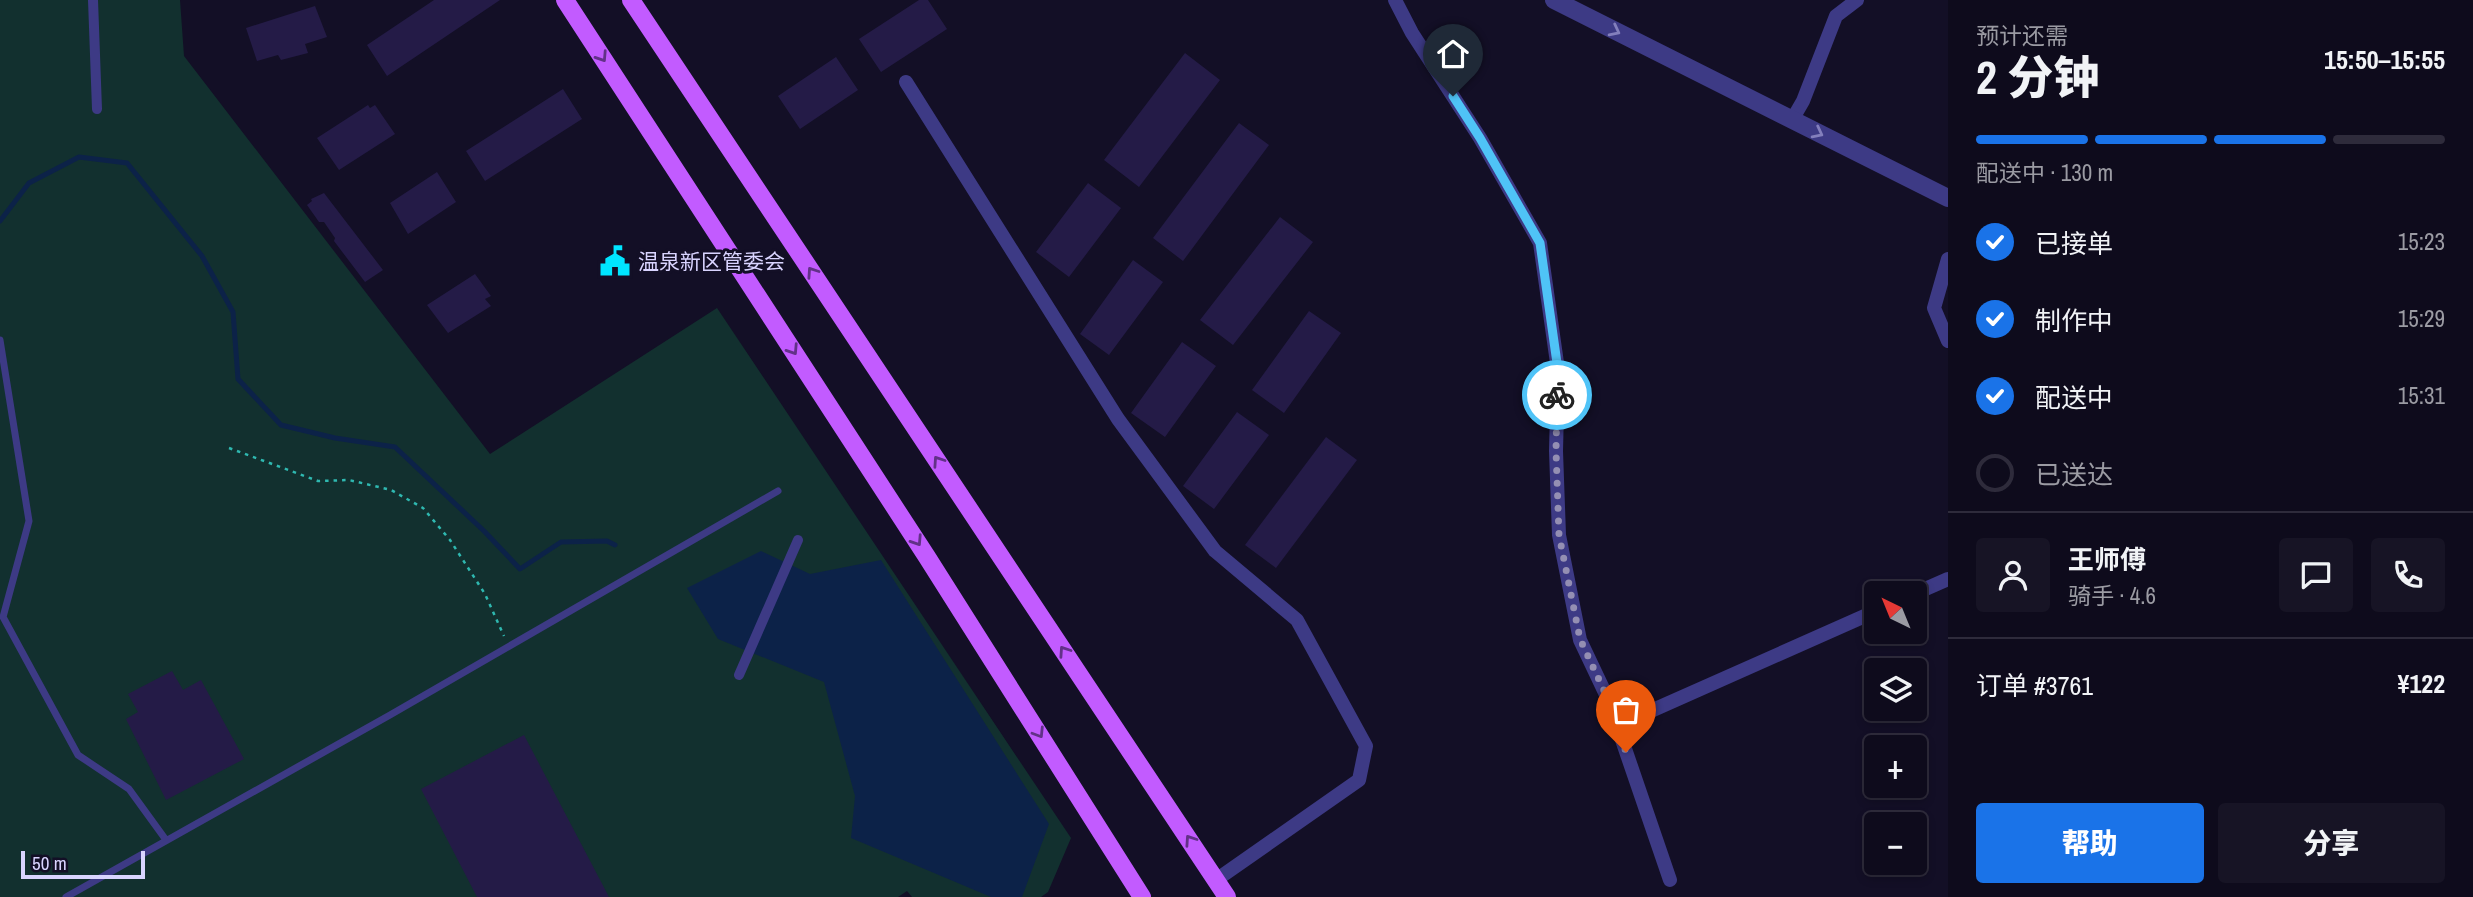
<!DOCTYPE html>
<html lang="zh">
<head>
<meta charset="utf-8">
<style>
	:root { --surface:#0e0b1c; --page:#171425; --text:#f1f3f6; --muted:#9b9ba3; --line:#2e2b3b; --accent:#1a73e8 }
	body { margin:0; font-family:"Archivo Narrow","Noto Sans SC",sans-serif; background:var(--page); color:var(--text); height:100vh; display:flex; flex-direction:column; font-size:26px; white-space:nowrap }
	* { box-sizing:border-box; margin:0 }
	p { font-size:23px; color:var(--muted) }
	.icon { flex:none; width:38px; height:38px; fill:none; stroke:currentColor; stroke-width:2; stroke-linecap:round; stroke-linejoin:round }
	.map { position:relative; flex:1; overflow:hidden }
	.sheet { display:flex; flex-direction:column; background:var(--surface); width:525px }
	.sheet>* { flex:none }
	.needle { width:46px; rotate:317deg }
	.controls { position:absolute; left:1864px; top:581px; display:grid; gap:14px }
	.controls a { display:grid; place-items:center; width:63px; height:63px; border-radius:7px; background:var(--surface); box-shadow:0 4px 10px #0003,0 0 0 2px var(--line); font-size:35px }
	.scale { position:absolute; left:21px; bottom:18px; width:124px; box-sizing:border-box; padding-left:7px; border:4px solid #d9d4ff; border-top:0; font-size:19px; line-height:24px; white-space:nowrap; color:#d9d4ff; -webkit-text-stroke:5px #130f26; paint-order:stroke }
	.pin { position:absolute; display:grid; place-items:center; width:60px; height:60px; color:#fff; margin:-72px -30px; border-radius:50% 50% 50% 0; rotate:-45deg; box-shadow:0 0 7px #0007 }
	.pin .icon { rotate:45deg }
	.courier { position:absolute; display:grid; place-items:center; width:70px; height:70px; margin:-35px; border:5px solid #4fc3f7; border-radius:50%; background:#fff; color:#222; box-shadow:0 2px 9px #0007 }
	.summary em { font-style:normal; font-weight:800 }
	.summary div { display:flex; flex-direction:column-reverse }
	.summary { display:flex; align-items:center; justify-content:space-between; height:119px; padding:0 28px }
	h1 { font-size:46px; font-weight:800; line-height:52px }
	.bar { display:grid; grid-template-columns:repeat(4,1fr); gap:10px 7px; align-content:center; height:84px; padding:0 28px }
	.bar i { height:9px; border-radius:5px; background:var(--line) }
	.bar .on { background:var(--accent) }
	.bar p { grid-column:span 4 }
	.line { display:flex; align-items:center; gap:18px; padding:0 28px; border-top:2px solid var(--line) }
	.line div { flex:1 }
	.round { display:grid; place-items:center; flex:none; width:74px; height:74px; border-radius:7px; background:var(--page) }
	ol { padding:0 28px; list-style:none }
	li { display:flex; align-items:center; gap:21px; height:77px }
	li p { margin-inline-start:auto }
	li .icon { padding:7px; border-radius:50%; background:var(--accent); color:#fff; stroke-width:4 }
	li:last-child { color:var(--muted) }
	li i { width:38px; height:38px; border:4px solid var(--line); border-radius:50% }
	.primary-button { display:flex; gap:14px; margin-top:auto; padding:14px 28px }
	.primary-button a { flex:1; height:80px; border-radius:7px; background:var(--accent); color:#fff; font-size:28px; font-weight:800; line-height:80px; text-align:center }
	.primary-button a+a { background:var(--page); color:var(--text) }
	main { display:flex; flex:1; min-height:0 }
	.map>svg:first-child { display:block }
	.green { fill:#12302f }
	.water { fill:#0c2248 }
	.lines { fill:none; stroke-linecap:round; stroke-linejoin:round }
	.stream { stroke:#0c2248; stroke-width:5 }
	.building { fill:#241b47 }
	.path { stroke:#2fb8b0; stroke-width:2.5; stroke-dasharray:3.5 5; stroke-linecap:butt }
	.service { stroke:#3d3a85; stroke-width:7 }
	.pedestrian { stroke:#3d3a85; stroke-width:10 }
	.minor { stroke:#3d3a85; stroke-width:14 }
	.tertiary { stroke:#3d3a85; stroke-width:18 }
	.primary { stroke:#c25bff; stroke-width:18 }
	.oneway { stroke:#837fbc }
	.oneway2 { stroke:#623188 }
	.done { stroke:#948fb3; stroke-width:7; stroke-dasharray:0 12.6 }
	.route { stroke:#4fc3f7; stroke-width:9 }
	.labels { text-anchor:middle; dominant-baseline:central; stroke-width:6; stroke-linejoin:round; paint-order:stroke }
	.poi-label { font-size:21px; fill:#d9d4ff; stroke:#130f26; text-anchor:start }
</style>
</head>
<body>
<main>
<div class="map">
<svg width="1948" height="897" viewBox="0 0 1948 897">
	<rect width="100%" height="100%" fill="#130f26"/>
	<path class="green" d="M0,0H180L184,56L490,454L717,308L1071,838L1048,892L1041,897H912L907,891L898,897H0Z"/>
	<path class="water" d="M761,551L810,574L881,560L1049,824L1022,897H991L851,838L855,796L824,682L718,639L687,588Z"/>
	<g class="lines">
		<path class="stream" d="M0,221L29,183L79,157L127,163L202,256L233,312L238,379L281,425L335,438L395,447L484,531L520,569L561,542L607,541L615,545"/>
	</g>
	<path class="building" d="M434,0H500L387,76L367,45Z
		M919,0H928L947,29L881,72L859,39Z
		M315,6L327,37L305,44L308,53L281,60L278,55L257,61L246,28Z
		M1185,53L1220,80L1139,187L1104,160Z
		M836,57L858,90L800,129L778,96Z
		M563,89L582,119L485,181L466,151Z
		M368,105L370,108L375,105L395,134L339,170L317,138Z
		M1239,123L1269,145L1183,261L1153,238Z
		M437,172L456,202L408,234L390,203Z
		M1088,183L1121,208L1069,277L1036,252Z
		M324,193L383,270L365,282L334,241L335,238L324,222H319L307,205L312,201L311,199Z
		M1280,217L1313,242L1233,345L1200,320Z
		M1133,260L1163,282L1109,355L1080,334Z
		M475,274L491,296L485,299L491,306L448,333L427,305Z
		M1309,311L1341,333L1284,413L1252,390Z
		M1182,342L1216,366L1165,437L1131,413Z
		M1237,412L1269,435L1214,509L1183,486Z
		M1326,437L1357,460L1276,568L1245,545Z
		M172,671L183,690L201,680L244,759L166,800L126,719L138,712L128,694Z
		M524,735L609,897H477L421,789Z"/>
	<g class="lines">
		<path class="path" d="M229,448L318,481L349,480L391,490L423,508L450,540L485,594L504,636"/>
		<path class="service" d="M0,340L29,521L3,617L78,755L129,789L166,840
			M66,897L390,715L778,491"/>
		<path class="pedestrian" d="M93,0L97,109
			M739,675L798,540"/>
		<path class="minor" d="M1395,0L1412,33L1480,138L1540,243L1558,370L1556,451L1559,535L1580,640L1608,699L1670,880
			M906,82L1118,419L1215,551L1297,620L1366,746L1359,780L1216,880
			M1792,120L1803,101L1836,16L1857,0
			M1948,259L1934,308L1948,341
			M1914,594L1948,579
			M1617,726L1876,611"/>
		<path class="tertiary" d="M1554,0L1948,198"/>
		<path class="primary" d="M565,0L927,557L1142,897
			M631,0L1227,897"/>
	</g>
	<defs><path id="oneway-chevron" d="M-2-3.5L2.5 0L-2 3.5" fill="none" stroke-width="1.6" stroke-linecap="round" stroke-linejoin="round" transform="scale(1.75)"/></defs>
	<g class="oneway">
		<use href="#oneway-chevron" transform="translate(1615 31) rotate(27)"/>
		<use href="#oneway-chevron" transform="translate(1818 133) rotate(27)"/>
	</g>
	<g class="oneway2">
		<use href="#oneway-chevron" transform="translate(602 57) rotate(57)"/>
		<use href="#oneway-chevron" transform="translate(812 272) rotate(-124)"/>
		<use href="#oneway-chevron" transform="translate(793 350) rotate(57)"/>
		<use href="#oneway-chevron" transform="translate(938 461) rotate(-124)"/>
		<use href="#oneway-chevron" transform="translate(917 541) rotate(57)"/>
		<use href="#oneway-chevron" transform="translate(1064 651) rotate(-124)"/>
		<use href="#oneway-chevron" transform="translate(1039 733) rotate(58)"/>
		<use href="#oneway-chevron" transform="translate(1190 840) rotate(-124)"/>
	</g>
	<g class="lines">
		<path class="done" d="M1557,395L1556,451L1559,535L1580,639L1608,699L1626,752"/>
		<path class="route" d="M1453,96L1480,138L1540,243L1558,370L1557,395"/>
	</g>
	<defs>
		<g id="civic-bare" transform="scale(2.415)"><path d="M-.6-6.5H3V-4.5H.6V-3L4-1V1h2V6H-6V1h2V-1L-.6-3ZM-1.2 2.5V6h2.4V2.5Z" fill="#00e5ff" stroke="#130f26" stroke-width="2.5" paint-order="stroke"/></g>
	</defs>
	<g fill-rule="evenodd">
		<use href="#civic-bare" x="615" y="261"/>
	</g>
	<g class="labels">
		<g class="poi-label">
			<text x="638" y="261">温泉新区管委会</text>
		</g>
	</g>
</svg>
<div class="controls">
<a><svg class="needle" viewBox="-14 -14 28 28"><path d="M0-13l5 13h-10z" fill="#e53935"/><path d="M0 13l5-13h-10z" fill="#9b9ba3"/></svg></a>
<a><svg class="icon" aria-label="layers" viewBox="0 0 24 24"><path d="M12 4l9 5-9 5-9-5zM3 14l9 5 9-5"/></svg></a>
<a>+</a>
<a>−</a>
</div>
<div class="scale">50 m</div>
<div class="pin" style="left:1626px;top:752px;background:#ea580c"><svg class="icon" aria-label="bag" viewBox="0 0 24 24"><path d="M5 8h14l-1 12H6zM9 8a3 3 0 0 1 6 0"/></svg></div>
<div class="pin" style="left:1453px;top:96px;background:#1f2937"><svg class="icon" aria-label="home" viewBox="0 0 24 24"><path d="M3 11l9-7 9 7M6 9v11h12V9"/></svg></div>
<div class="courier" style="left:1557px;top:395px"><svg class="icon" aria-label="bike" viewBox="0 0 24 24"><circle cx="6" cy="16" r="4"/><circle cx="18" cy="16" r="4"/><path d="M6 16l4-8h5l3 8M10 8l3 8H6M13 5h3"/></svg></div>
</div>
<section class="sheet">
<div class="summary"><div><h1>2 分钟</h1><p>预计还需</p></div><em>15:50–15:55</em></div>
<div class="bar"><i class="on"></i><i class="on"></i><i class="on"></i><i></i><p>配送中 · 130 m</p></div>
<ol>
<li><svg class="icon" aria-label="check" viewBox="0 0 24 24"><path d="M5 12l5 5 9-10"/></svg>已接单<p>15:23</p></li>
<li><svg class="icon" aria-label="check" viewBox="0 0 24 24"><path d="M5 12l5 5 9-10"/></svg>制作中<p>15:29</p></li>
<li><svg class="icon" aria-label="check" viewBox="0 0 24 24"><path d="M5 12l5 5 9-10"/></svg>配送中<p>15:31</p></li>
<li><i></i>已送达</li>
</ol>
<div class="line" style="height:126px"><a class="round"><svg class="icon" aria-label="person" viewBox="0 0 24 24"><circle cx="12" cy="8" r="4"/><path d="M4 21q1-7 8-7t8 7"/></svg></a><div><b>王师傅</b><p>骑手 · 4.6</p></div><a class="round"><svg class="icon" aria-label="chat" viewBox="0 0 24 24"><path d="M4 5h16v11H9l-5 4z"/></svg></a><a class="round"><svg class="icon" aria-label="phone" viewBox="0 0 24 24"><path d="M5 4h4l2 5-3 2q2 4 5 5l2-3 5 2v4C11 20 4 13 5 4z"/></svg></a></div>
<div class="line" style="height:91px"><div>订单 #3761</div><b>¥122</b></div>
<div class="primary-button"><a>帮助</a><a>分享</a></div>
</section>
</main>
</body>
</html>
